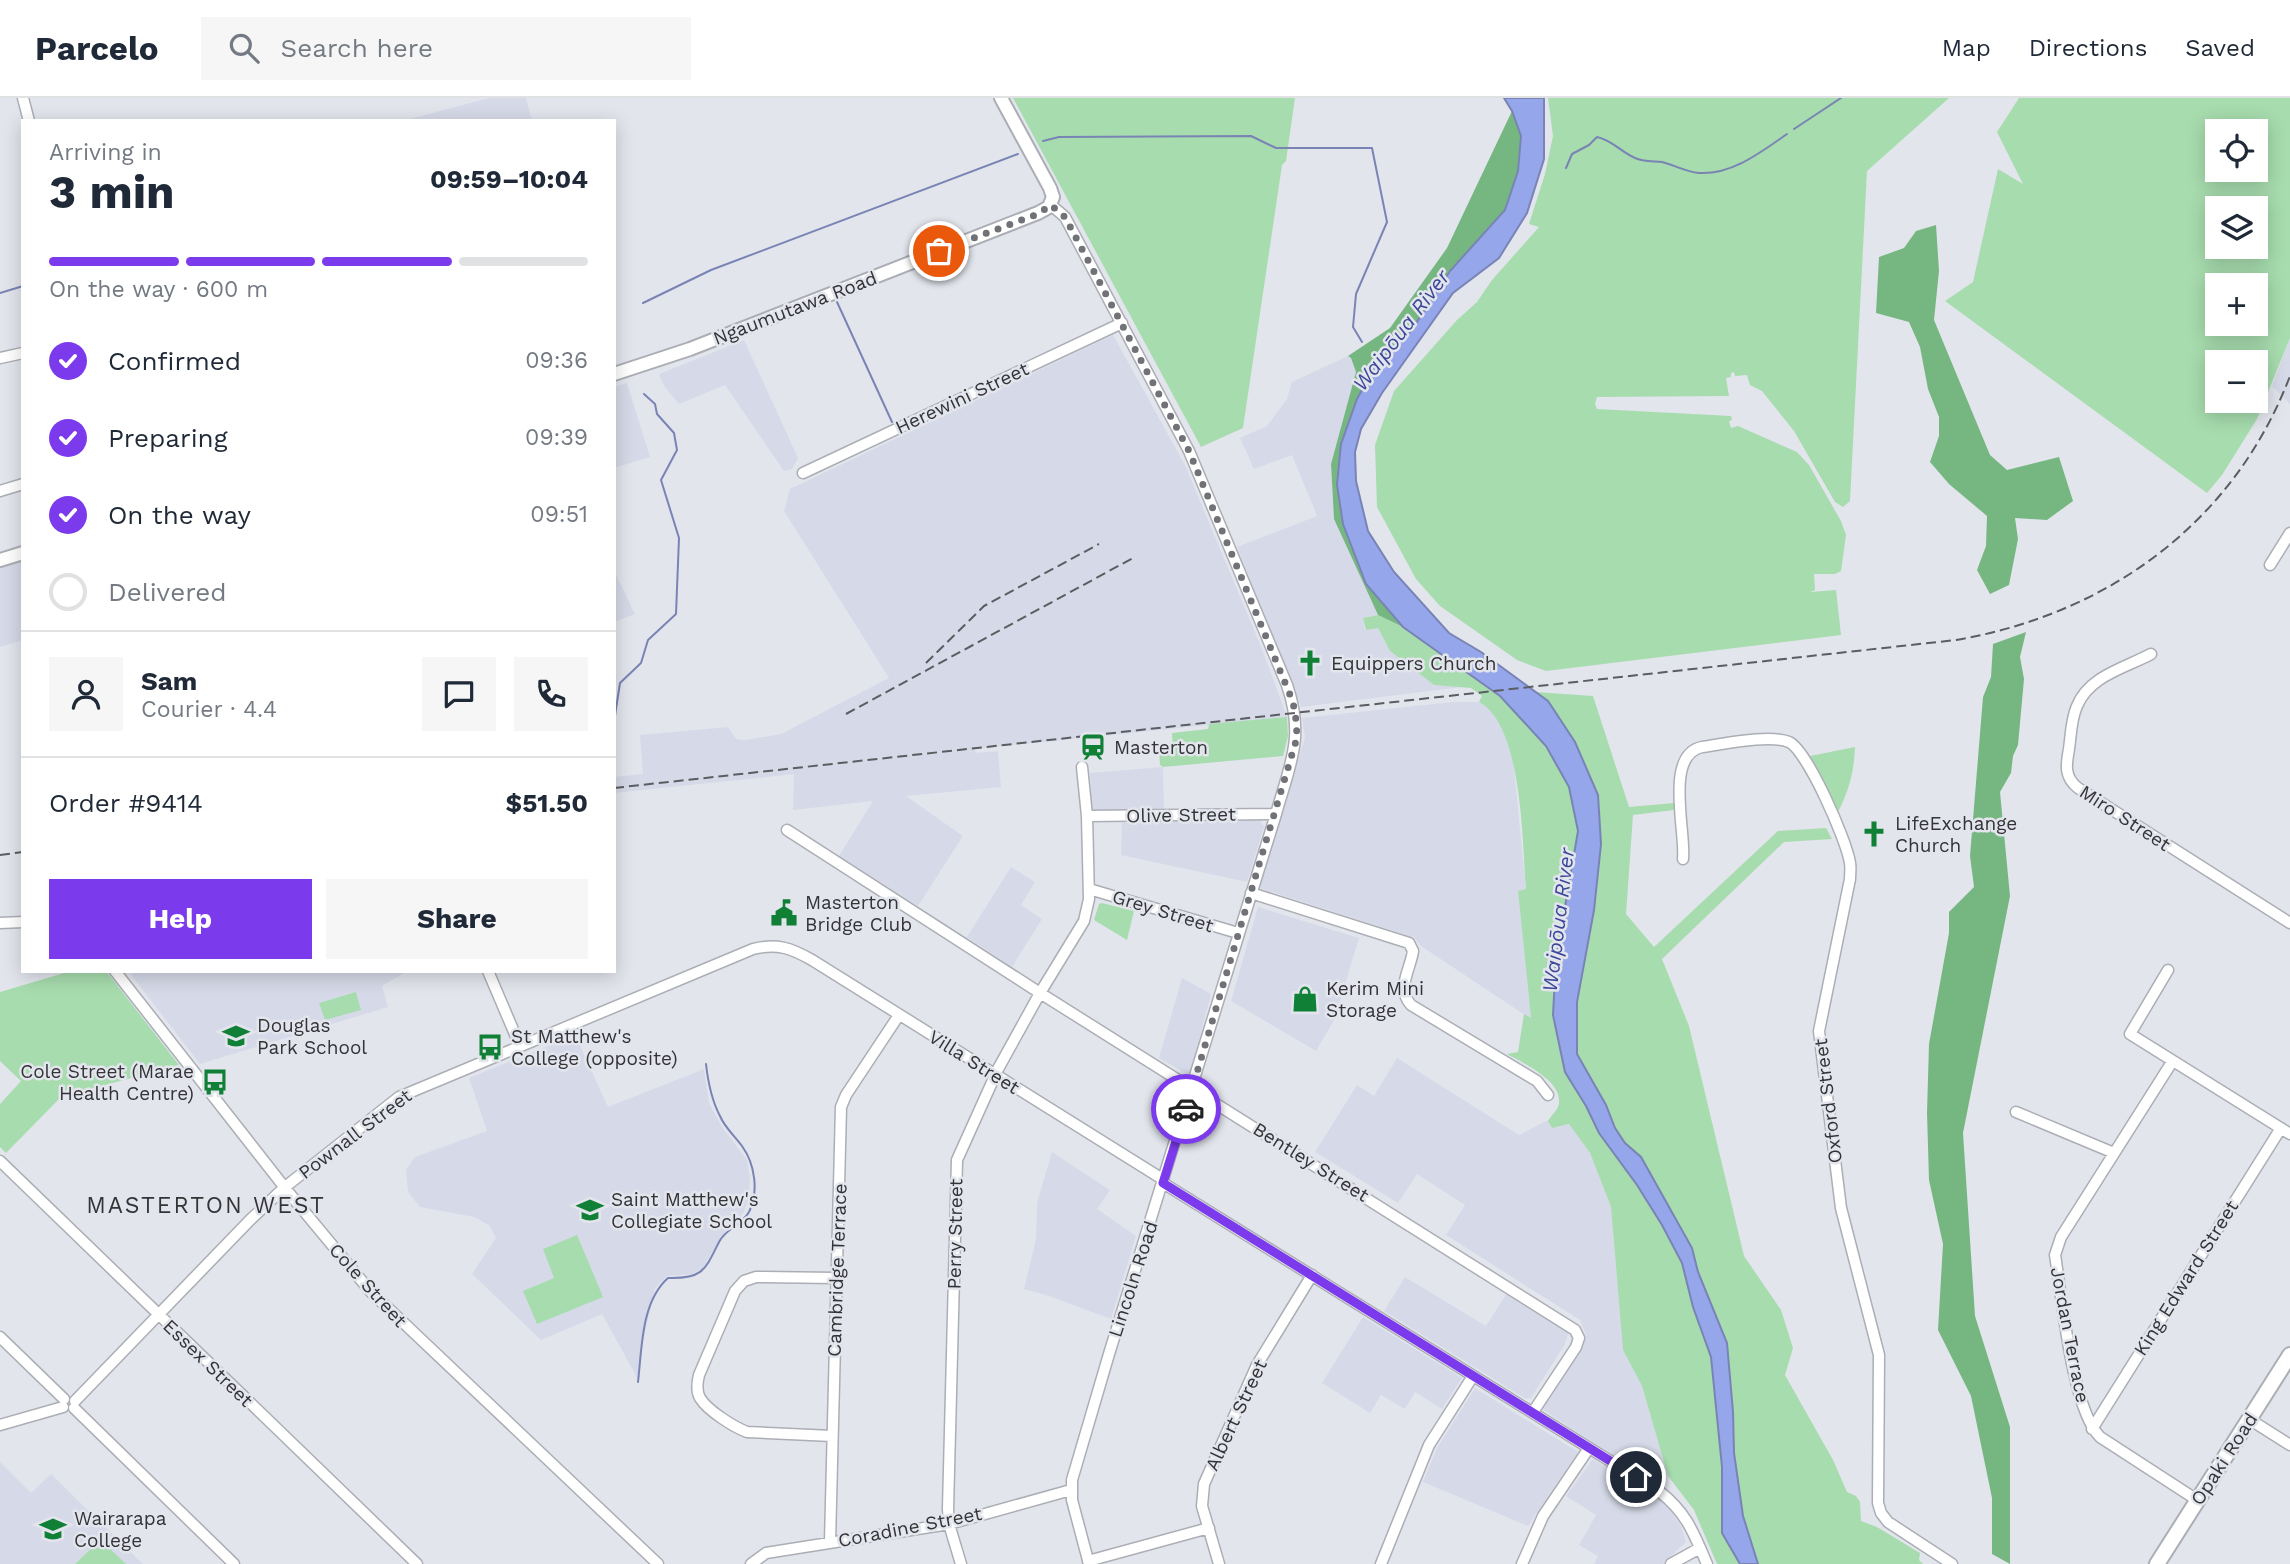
<!DOCTYPE html>
<html lang="en">
<head>
<meta charset="utf-8">
<style>
	:root { --surface:#fff; --page:#f6f6f7; --text:#1f2937; --muted:#747a83; --line:#e0e1e3; --accent:#7c3aed }
	body { margin:0; font-family:"Work Sans",sans-serif; background:var(--page); color:var(--text); height:100vh; display:flex; flex-direction:column; font-size:26px; white-space:nowrap }
	* { box-sizing:border-box; margin:0 }
	p { font-size:23px; color:var(--muted) }
	.icon { flex:none; width:38px; height:38px; fill:none; stroke:currentColor; stroke-width:2; stroke-linecap:round; stroke-linejoin:round }
	.map { position:relative; flex:1; overflow:hidden }
	.details { position:absolute; left:21px; top:21px; width:595px; height:854px; display:flex; flex-direction:column; background:var(--surface); border-radius:0px; box-shadow:0 4px 18px #0003 }
	.details>* { flex:none }
	.fabs { position:absolute; left:2205px; top:21px; display:grid; gap:14px }
	.fabs a { display:grid; place-items:center; width:63px; height:63px; border-radius:0px; background:var(--surface); box-shadow:0 4px 18px #0003; font-size:35px }
	.pin { position:absolute; display:grid; place-items:center; width:60px; height:60px; color:#fff; margin:-30px; border:4px solid #fff; border-radius:50%; box-shadow:0 2px 7px #0007 }
	.courier { position:absolute; display:grid; place-items:center; width:70px; height:70px; margin:-35px; border:5px solid #7c3aed; border-radius:50%; background:#fff; color:#222; box-shadow:0 2px 9px #0007 }
	.overview em { font-style:normal; font-weight:700 }
	.overview div { display:flex; flex-direction:column-reverse }
	.overview { display:flex; align-items:center; justify-content:space-between; height:119px; padding:0 28px }
	h1 { font-size:46px; font-weight:700; line-height:52px }
	.bar { display:grid; grid-template-columns:repeat(4,1fr); gap:10px 7px; align-content:center; height:84px; padding:0 28px }
	.bar i { height:9px; border-radius:5px; background:var(--line) }
	.bar .selected { background:var(--accent) }
	.bar p { grid-column:span 4 }
	.line { display:flex; align-items:center; gap:18px; padding:0 28px; border-top:2px solid var(--line) }
	.line div { flex:1 }
	.round { display:grid; place-items:center; flex:none; width:74px; height:74px; border-radius:0px; background:var(--page) }
	ol { padding:0 28px; list-style:none }
	li { display:flex; align-items:center; gap:21px; height:77px }
	li p { margin-inline-start:auto }
	li .icon { padding:7px; border-radius:50%; background:var(--accent); color:#fff; stroke-width:4 }
	li:last-child { color:var(--muted) }
	li i { width:38px; height:38px; border:4px solid var(--line); border-radius:50% }
	.cta { display:flex; gap:14px; margin-top:auto; padding:14px 28px }
	.cta a { flex:1; height:80px; border-radius:0px; background:var(--accent); color:#fff; font-size:28px; font-weight:700; line-height:80px; text-align:center }
	.cta a+a { background:var(--page); color:var(--text) }
	header { display:flex; align-items:center; gap:42px; box-sizing:border-box; height:98px; padding:0 35px; background:var(--surface); border-bottom:2px solid var(--line) }
	header strong { font-size:33px }
	nav { display:flex; gap:38px; margin-inline-start:auto; font-size:24px }
	.search { width:490px; height:63px; background:var(--page); display:flex; align-items:center; gap:18px; box-sizing:border-box; padding:0 24px; border-radius:0px; color:var(--muted); font-size:26px }
	.map>svg:first-child { display:block }
	.built { fill:#d6dae8 }
	.green { fill:#a7dcae; fill-rule:evenodd }
	.forest { fill:#76b781 }
	.water { fill:#96a6eb; stroke:#7984b5; stroke-width:2 }
	.lines { fill:none; stroke-linecap:round; stroke-linejoin:round }
	.stream { stroke:#7984b5; stroke-width:2 }
	.minor-casing { stroke:#acaeb5; stroke-width:13 }
	.major-casing { stroke:#acaeb5; stroke-width:16 }
	.highway-casing { stroke:#acaeb5; stroke-width:18 }
	.minor { stroke:#fff; stroke-width:10 }
	.major { stroke:#fff; stroke-width:12 }
	.highway { stroke:#fff; stroke-width:14 }
	.rail { stroke:#5c5d61; stroke-width:2; stroke-dasharray:10 5; stroke-linecap:butt }
	.done { stroke:#717277; stroke-width:7; stroke-dasharray:0 12.6 }
	.route { stroke:#7c3aed; stroke-width:9 }
	.labels { text-anchor:middle; dominant-baseline:central; stroke-width:5; stroke-linejoin:round; paint-order:stroke }
	.street-label { font-size:19px; fill:#343437; stroke:#e3e5ed }
	.poi-label { font-size:19px; fill:#343437; stroke:#e3e5ed; text-anchor:start }
	.water-label { font-size:21px; font-style:italic; fill:#3c4899; stroke:#e3e5ed }
	.quarter-label { font-size:23px; letter-spacing:2px; fill:#343437; stroke:#e3e5ed }
</style>
</head>
<body>
<header>
<strong>Parcelo</strong>
<div class="search"><svg class="icon" aria-label="search" viewBox="0 0 24 24"><circle cx="10" cy="10" r="6"/><path d="M15 15l6 6"/></svg>Search here</div>
<nav><a>Map</a><a>Directions</a><a>Saved</a></nav>
</header>
<div class="map">
<svg width="2290" height="1466" viewBox="0 0 2290 1466">
	<rect width="100%" height="100%" fill="#e3e5ed"/>
	<path class="built" d="M489,0H526L532,23H402Z
		M1113,237L1185,367L1262,551L1287,619L975,651V655L998,653L1001,689L906,698L963,738L918,808L839,758L873,703L793,712L794,676L614,695V679L643,676L640,637L728,629L736,641L745,642L781,636L889,580L784,413L790,391Z
		M2290,240V306L2272,288Z
		M744,242L798,360L792,371L784,373L725,287L679,306L664,288L659,276Z
		M1348,258L1351,260L1356,274L1331,366L1334,421L1378,517L1363,520L1365,532L1378,530L1390,553L1434,587L1462,589L1301,609L1237,449L1317,418L1292,357L1254,371L1240,340L1267,328L1287,301L1292,284Z
		M627,285L650,359L614,370V289Z
		M23,463V542L0,549V470Z
		M614,473L635,516L614,524Z
		M1453,604H1479L1487,608L1500,623L1513,660L1526,792L1518,793L1531,921L1421,848L1413,839L1259,790L1305,639L1302,620Z
		M1163,669L1164,711L1092,713L1090,675Z
		M1260,722L1264,729L1247,784L1121,757L1122,725Z
		M1011,769L1035,784L1021,807L1042,821L1012,869L967,839Z
		M1258,809L1359,840L1334,922L1316,953L1231,903Z
		M136,873H407L382,888L388,909L200,966L131,877Z
		M1182,880L1211,896L1190,978L1159,960Z
		M575,937L608,1009L704,971L709,1005L722,1029L747,1062L750,1079L749,1099L744,1114L721,1139L703,1170L693,1176L667,1178L655,1190L643,1242L639,1283L602,1216L541,1242L472,1176L496,1140L489,1127L474,1119L420,1109L408,1094L406,1072L415,1059L487,1033L469,980Z
		M1397,960L1519,1037L1548,1022L1552,1030L1569,1026L1590,1055L1611,1109L1623,1252L1642,1288L1668,1378L1664,1384H1653L1542,1311L1581,1251L1586,1237L1580,1222L1446,1137L1465,1107L1417,1076L1398,1105L1315,1054L1357,987L1374,998Z
		M1052,1054L1110,1092L1097,1111L1136,1138L1111,1221L1046,1197L1024,1191L1036,1141L1037,1105Z
		M1405,1179L1486,1228L1507,1195L1565,1231L1568,1236L1565,1246L1531,1300L1526,1301L1384,1213Z
		M1363,1219L1462,1280L1442,1311L1415,1294L1405,1311L1381,1297L1370,1315L1322,1285Z
		M1475,1290L1578,1354L1528,1428L1423,1384L1437,1350Z
		M1593,1361L1666,1406L1681,1428L1686,1444L1663,1466H1594L1598,1458L1579,1447L1596,1417L1566,1398Z
		M0,1364L31,1395L51,1376L143,1466H0Z"/>
	<path class="green" d="M1013,0H1295L1286,63L1282,67L1243,330L1201,349Z
		M1548,0H1949L1867,73L1850,403L1843,409L1835,404L1794,333L1762,293L1750,287L1747,277L1735,278L1734,274L1731,275V279L1726,280L1729,298L1597,299L1595,306L1597,311L1731,318L1732,322L1729,323L1731,330L1738,328L1797,354L1809,367L1841,423L1846,437L1841,473L1835,476H1814L1815,492L1810,494L1836,492L1841,537L1546,573L1517,562L1440,508L1416,481L1377,409L1375,347L1394,293L1457,222L1477,204L1492,182L1539,129L1529,126L1545,76L1553,38Z
		M2019,0H2290V240L2257,321L2222,377L2207,395L1945,203L1973,184L1998,71L2023,86L1997,34ZM2217,33H2256V72H2217ZM2217,110H2256V149H2217ZM2217,187H2256V226H2217ZM2217,264H2256V303H2217Z
		M1378,517L1403,529L1500,598L1546,648L1569,689L1578,733L1556,861L1553,918L1599,1035L1637,1087L1662,1127L1682,1165L1693,1209L1711,1259L1722,1369V1435L1740,1466H1717L1694,1412L1668,1378L1642,1288L1623,1252L1611,1109L1590,1055L1569,1026L1552,1030L1548,1023C1551,1018 1556,1013 1558,1009C1567,985 1523,965 1507,956L1518,954L1524,916L1531,920L1518,793L1526,791C1522,745 1523,627 1479,604L1482,598L1471,590L1434,587L1390,553L1378,530L1366,532L1363,520Z
		M1535,594L1593,598L1629,709L1674,705V712L1633,717L1626,816L1654,849L1778,733L1826,730L1832,741L1784,744L1662,861L1689,928L1744,1158L1781,1212L1793,1250L1785,1277L1833,1362L1847,1394L1856,1398L1860,1404L1861,1423L1877,1429L1920,1455L1919,1462L1923,1466H1758L1743,1418L1734,1355L1733,1314L1727,1245L1698,1174L1692,1150L1641,1059L1625,1045L1615,1030L1606,1007L1577,956V904L1594,812L1601,746L1598,697L1548,603Z
		M1287,619L1288,638L1283,658L1163,669L1160,667L1159,652L1173,653L1172,635L1208,631L1209,626Z
		M1855,649C1854,674 1849,693 1837,716L1810,658Z
		M1102,805L1134,813L1127,842L1094,822L1099,806Z
		M71,873H106L179,967L61,999L6,1055L0,1049V1006L21,983L0,963V894Z
		M356,894L361,912L325,922L319,905Z
		M577,1137L603,1199L537,1226L523,1193L554,1180L543,1151Z
		M97,1445L108,1449L126,1466H75Z"/>
	<path class="forest" d="M1512,13L1521,37L1518,73L1505,112L1450,173L1411,233L1375,268L1337,387L1343,426L1366,486L1403,529L1378,517L1334,421L1331,366L1356,274L1351,260L1348,258L1390,230L1447,150Z
		M1936,127L1939,173L1934,222L1990,357L2007,372L2059,359L2073,403L2047,422L2015,420L2018,441L2009,487L1990,496L1977,472L1986,448L1987,418L1949,386L1930,364L1939,338V319L1928,291L1920,249L1909,224L1876,215L1879,159L1904,150L1916,133Z
		M2026,534L2020,559L2024,581L2018,647L2013,658L2011,675L2000,694L2010,798L1963,1035L1975,1218L2010,1329V1466L1992,1456V1400L1971,1298L1938,1232L1943,1146L1929,1082L1927,1015L1929,946L1949,835V814L1974,789L1970,758L1983,599L1991,579L1993,546Z"/>
	<path class="water" d="M1504,0H1544V61L1527,115L1499,160L1453,195L1382,295L1361,331L1355,354L1356,383L1368,433L1394,474L1449,535L1481,554L1548,603L1575,644L1598,697L1601,746L1594,812L1577,904V956L1606,1007L1615,1030L1625,1045L1641,1059L1692,1150L1698,1174L1727,1245L1733,1314L1734,1355L1743,1418L1758,1466H1740L1722,1435V1369L1711,1259L1693,1209L1682,1165L1662,1127L1637,1087L1599,1035L1586,1008L1565,974L1553,917L1556,861L1578,733L1569,689L1546,648L1500,598L1403,529L1366,486L1343,426L1337,387L1341,346L1357,301L1375,268L1411,233L1450,173L1505,112L1518,73L1521,38L1512,13Z"/>
	<g class="lines">
		<path class="stream" d="M1794,31L1841,0
			M1043,43L1059,39L1251,38L1276,50H1372L1387,124L1356,196L1353,229L1362,244
			M1566,70L1572,56L1589,47L1597,39C1612,42 1621,54 1635,60C1643,64 1653,63 1662,64C1674,67 1686,74 1699,75C1732,77 1761,54 1787,36
			M0,195L23,188
			M837,204L892,324
			M643,205L711,172L1018,56
			M614,624L620,585L641,565L648,542L676,516L679,440L661,382L677,352L674,335L657,316L655,306L644,296
			M638,1284C642,1250 641,1204 668,1180C703,1181 705,1172 719,1144C725,1131 742,1127 749,1114C759,1094 755,1066 742,1048C734,1037 725,1030 720,1018C711,1001 708,984 706,966"/>
		<g class="minor-casing">
			<path id="minor" d="M23,0L29,23
				M1051,107L1065,119L1189,353L1287,587C1305,639 1290,666 1276,716L1109,1256L1072,1382V1402L1089,1466
				M0,260L23,255
				M803,375L1122,225
				M0,393L23,386
				M2270,467L2290,435
				M2151,556C2125,570 2089,578 2077,608C2071,621 2071,637 2069,651C2066,667 2064,679 2078,690L2290,825
				M1087,718L1276,716
				M787,732L1040,895L1575,1232L1579,1240L1576,1249L1533,1314
				M1683,761C1686,733 1664,657 1702,649C1724,646 1769,636 1789,644C1807,652 1847,743 1850,765C1851,770 1850,776 1850,781L1819,933L1841,1110L1879,1257L1878,1405L1881,1415L1888,1424L1952,1466
				M1089,791L1238,835
				M1251,795L1409,845L1413,853C1410,873 1396,890 1411,907L1537,983L1548,997
				M0,825L23,824
				M2168,872L2130,936L2290,1036
				M115,873L289,1095L371,1194L658,1466
				M488,873L520,948
				M2172,964L2061,1139L2055,1157C2062,1200 2072,1311 2100,1339L2197,1402
				M2016,1014L2114,1055
				M0,1063L417,1466
				M1163,1085L1660,1394C1687,1415 1694,1436 1707,1466
				M0,1239L64,1301
				M75,1303L250,1122L285,1089L399,999L753,851C777,845 791,850 812,862L1164,1082
				M74,1310L234,1466
				M2249,1321L2290,1347
				M0,1327L63,1309
				M2092,1331L2281,1030
				M832,1338L747,1334C734,1329 708,1313 700,1300C696,1293 697,1285 699,1277L735,1193L744,1183L756,1179L836,1180
				M830,1444L841,1009L846,997L899,917
				M1088,1463L1209,1430
				M751,1466L766,1455L949,1426L1071,1392
				M961,1466L949,1426L948,1411L957,1062L998,971L1040,895L1084,823L1089,801L1087,718L1082,669
				M1219,1466L1202,1408L1204,1386L1257,1267L1312,1177
				M1381,1466L1429,1347L1473,1278
				M1522,1466L1543,1418L1589,1350
				M1671,1466L1700,1450"/>
		</g>
		<g class="major-casing">
			<path id="major" d="M614,276L690,251L1038,115L1049,109L1053,99L1050,90L1001,0
				M0,462L23,455"/>
		</g>
		<g class="highway-casing">
			<path id="highway" d="M2157,1466L2290,1257"/>
		</g>
		<use href="#minor" class="minor"/>
		<use href="#major" class="major"/>
		<use href="#highway" class="highway"/>
		<path class="rail" d="M926,565L984,508L1099,446
			M846,616L1133,460
			M614,690L1956,542C2108,516 2234,425 2290,278
			M0,757L23,754"/>
	</g>
	<g class="lines">
		<path class="done" d="M939,153L1038,116L1051,107L1065,119L1189,353L1293,604L1297,628L1296,643L1186,1011"/>
		<path class="route" d="M1186,1011L1163,1085L1636,1379"/>
	</g>
	<defs>
		<g id="church-bare" transform="scale(2.1)"><path d="M-1.2-6h2.4v3.5h3.3v2.4h-3.3V6h-2.4V-.1h-3.3v-2.4h3.3Z" fill="#108037" stroke="#e3e5ed" stroke-width="2.5" paint-order="stroke"/></g>
		<g id="station-bare" transform="scale(2.1)"><path d="M-3-6H3Q5-6 5-4V2Q5 4 3 4L4.5 6H3L1.5 4h-3L-3 6H-4.5L-3 4Q-5 4-5 2V-4Q-5-6-3-6ZM-3.5-4v3h7v-3ZM-3.5 1v1.5H-2V1ZM2 1v1.5H3.5V1Z" fill="#108037" stroke="#e3e5ed" stroke-width="2.5" paint-order="stroke"/></g>
		<g id="civic-bare" transform="scale(2.1)"><path d="M-.6-6.5H3V-4.5H.6V-3L4-1V1h2V6H-6V1h2V-1L-.6-3ZM-1.2 2.5V6h2.4V2.5Z" fill="#108037" stroke="#e3e5ed" stroke-width="2.5" paint-order="stroke"/></g>
		<g id="shop-bare" transform="scale(2.1)"><path d="M-5-2.5h2.3a2.7 3.5 0 0 1 5.4 0H5L5.5 6h-11ZM-1.5-2.5h3a1.5 2.3 0 0 0-3 0Z" fill="#108037" stroke="#e3e5ed" stroke-width="2.5" paint-order="stroke"/></g>
		<g id="school-bare" transform="scale(2.1)"><path d="M0-5L7-2L0 1L-7-2ZM-4 1L0 2.5L4 1V4Q0 6-4 4Z" fill="#108037" stroke="#e3e5ed" stroke-width="2.5" paint-order="stroke"/></g>
		<g id="bus-bare" transform="scale(2.1)"><path d="M-5-6H5V4H4V6H2V4H-2V6H-4V4H-5ZM-3.5-4V0h7V-4ZM-3.5 1.2v1.5H-2V1.2ZM2 1.2v1.5H3.5V1.2Z" fill="#108037" stroke="#e3e5ed" stroke-width="2.5" paint-order="stroke"/></g>
	</defs>
	<g fill-rule="evenodd">
		<use href="#church-bare" x="1310" y="565"/>
		<use href="#station-bare" x="1093" y="649"/>
		<use href="#church-bare" x="1874" y="736"/>
		<use href="#civic-bare" x="784" y="815"/>
		<use href="#shop-bare" x="1305" y="901"/>
		<use href="#school-bare" x="236" y="938"/>
		<use href="#bus-bare" x="490" y="949"/>
		<use href="#bus-bare" x="215" y="984"/>
		<use href="#school-bare" x="590" y="1112"/>
		<use href="#school-bare" x="53" y="1431"/>
	</g>
	<g class="labels">
		<g class="street-label">
			<text transform="translate(795 210) rotate(-21)">Ngaumutawa Road</text>
			<text transform="translate(962 300) rotate(-25)">Herewini Street</text>
			<text transform="translate(1181 717) rotate(-1)">Olive Street</text>
			<text transform="translate(2125 720) rotate(33)">Miro Street</text>
			<text transform="translate(1163 813) rotate(17)">Grey Street</text>
			<text transform="translate(974 964) rotate(32)">Villa Street</text>
			<text transform="translate(1828 1003) rotate(-97)">Oxford Street</text>
			<text transform="translate(355 1036) rotate(-37)">Pownall Street</text>
			<text transform="translate(1311 1064) rotate(32)">Bentley Street</text>
			<text transform="translate(955 1136) rotate(-89)">Perry Street</text>
			<text transform="translate(837 1172) rotate(-88)">Cambridge Terrace</text>
			<text transform="translate(2186 1180) rotate(-58)">King Edward Street</text>
			<text transform="translate(1133 1181) rotate(-72)">Lincoln Road</text>
			<text transform="translate(368 1187) rotate(48)">Cole Street</text>
			<text transform="translate(2070 1237) rotate(79)">Jordan Terrace</text>
			<text transform="translate(208 1265) rotate(44)">Essex Street</text>
			<text transform="translate(1236 1317) rotate(-65)">Albert Street</text>
			<text transform="translate(2224 1361) rotate(-57)">Opaki Road</text>
			<text transform="translate(910 1429) rotate(-11)">Coradine Street</text>
		</g>
		<g class="poi-label">
			<text x="1331" y="565">Equippers Church</text>
			<text x="1114" y="649">Masterton</text>
			<text x="1895" y="725">LifeExchange<tspan x="1895" dy="22">Church</tspan></text>
			<text x="805" y="804">Masterton<tspan x="805" dy="22">Bridge Club</tspan></text>
			<text x="1326" y="890">Kerim Mini<tspan x="1326" dy="22">Storage</tspan></text>
			<text x="257" y="927">Douglas<tspan x="257" dy="22">Park School</tspan></text>
			<text x="511" y="938">St Matthew's<tspan x="511" dy="22">College (opposite)</tspan></text>
			<text x="194" y="973" text-anchor="end">Cole Street (Marae<tspan x="194" dy="22">Health Centre)</tspan></text>
			<text x="611" y="1101">Saint Matthew's<tspan x="611" dy="22">Collegiate School</tspan></text>
			<text x="74" y="1420">Wairarapa<tspan x="74" dy="22">College</tspan></text>
		</g>
		<g class="water-label">
			<text transform="translate(1401 232) rotate(-53)">Waipōua River</text>
			<text transform="translate(1558 822) rotate(-83)">Waipōua River</text>
		</g>
		<g class="quarter-label">
			<text x="206" y="1107">MASTERTON WEST</text>
		</g>
	</g>
</svg>
<div class="fabs">
<a><svg class="icon" aria-label="locate" viewBox="0 0 24 24"><circle cx="12" cy="12" r="6"/><path d="M12 2v4M12 18v4M2 12h4M18 12h4"/></svg></a>
<a><svg class="icon" aria-label="layers" viewBox="0 0 24 24"><path d="M12 4l9 5-9 5-9-5zM3 14l9 5 9-5"/></svg></a>
<a>+</a>
<a>−</a>
</div>
<div class="pin" style="left:939px;top:153px;background:#ea580c"><svg class="icon" aria-label="bag" viewBox="0 0 24 24"><path d="M5 8h14l-1 12H6zM9 8a3 3 0 0 1 6 0"/></svg></div>
<div class="pin" style="left:1636px;top:1379px;background:#1f2937"><svg class="icon" aria-label="home" viewBox="0 0 24 24"><path d="M3 11l9-7 9 7M6 9v11h12V9"/></svg></div>
<div class="courier" style="left:1186px;top:1011px"><svg class="icon" aria-label="car" viewBox="0 0 24 24"><path d="M5 17H2v-5l4-1 3-4h7l3 4 3 1v5h-3M9 17h6M6 11h13"/><circle cx="7" cy="17" r="2"/><circle cx="17" cy="17" r="2"/></svg></div>
<section class="details">
<div class="overview"><div><h1>3 min</h1><p>Arriving in</p></div><em>09:59–10:04</em></div>
<div class="bar"><i class="selected"></i><i class="selected"></i><i class="selected"></i><i></i><p>On the way · 600 m</p></div>
<ol>
<li><svg class="icon" aria-label="check" viewBox="0 0 24 24"><path d="M5 12l5 5 9-10"/></svg>Confirmed<p>09:36</p></li>
<li><svg class="icon" aria-label="check" viewBox="0 0 24 24"><path d="M5 12l5 5 9-10"/></svg>Preparing<p>09:39</p></li>
<li><svg class="icon" aria-label="check" viewBox="0 0 24 24"><path d="M5 12l5 5 9-10"/></svg>On the way<p>09:51</p></li>
<li><i></i>Delivered</li>
</ol>
<div class="line" style="height:126px"><a class="round"><svg class="icon" aria-label="person" viewBox="0 0 24 24"><circle cx="12" cy="8" r="4"/><path d="M4 21q1-7 8-7t8 7"/></svg></a><div><b>Sam</b><p>Courier · 4.4</p></div><a class="round"><svg class="icon" aria-label="chat" viewBox="0 0 24 24"><path d="M4 5h16v11H9l-5 4z"/></svg></a><a class="round"><svg class="icon" aria-label="phone" viewBox="0 0 24 24"><path d="M5 4h4l2 5-3 2q2 4 5 5l2-3 5 2v4C11 20 4 13 5 4z"/></svg></a></div>
<div class="line" style="height:91px"><div>Order #9414</div><b>$51.50</b></div>
<div class="cta"><a>Help</a><a>Share</a></div>
</section>
</div>
</body>
</html>
